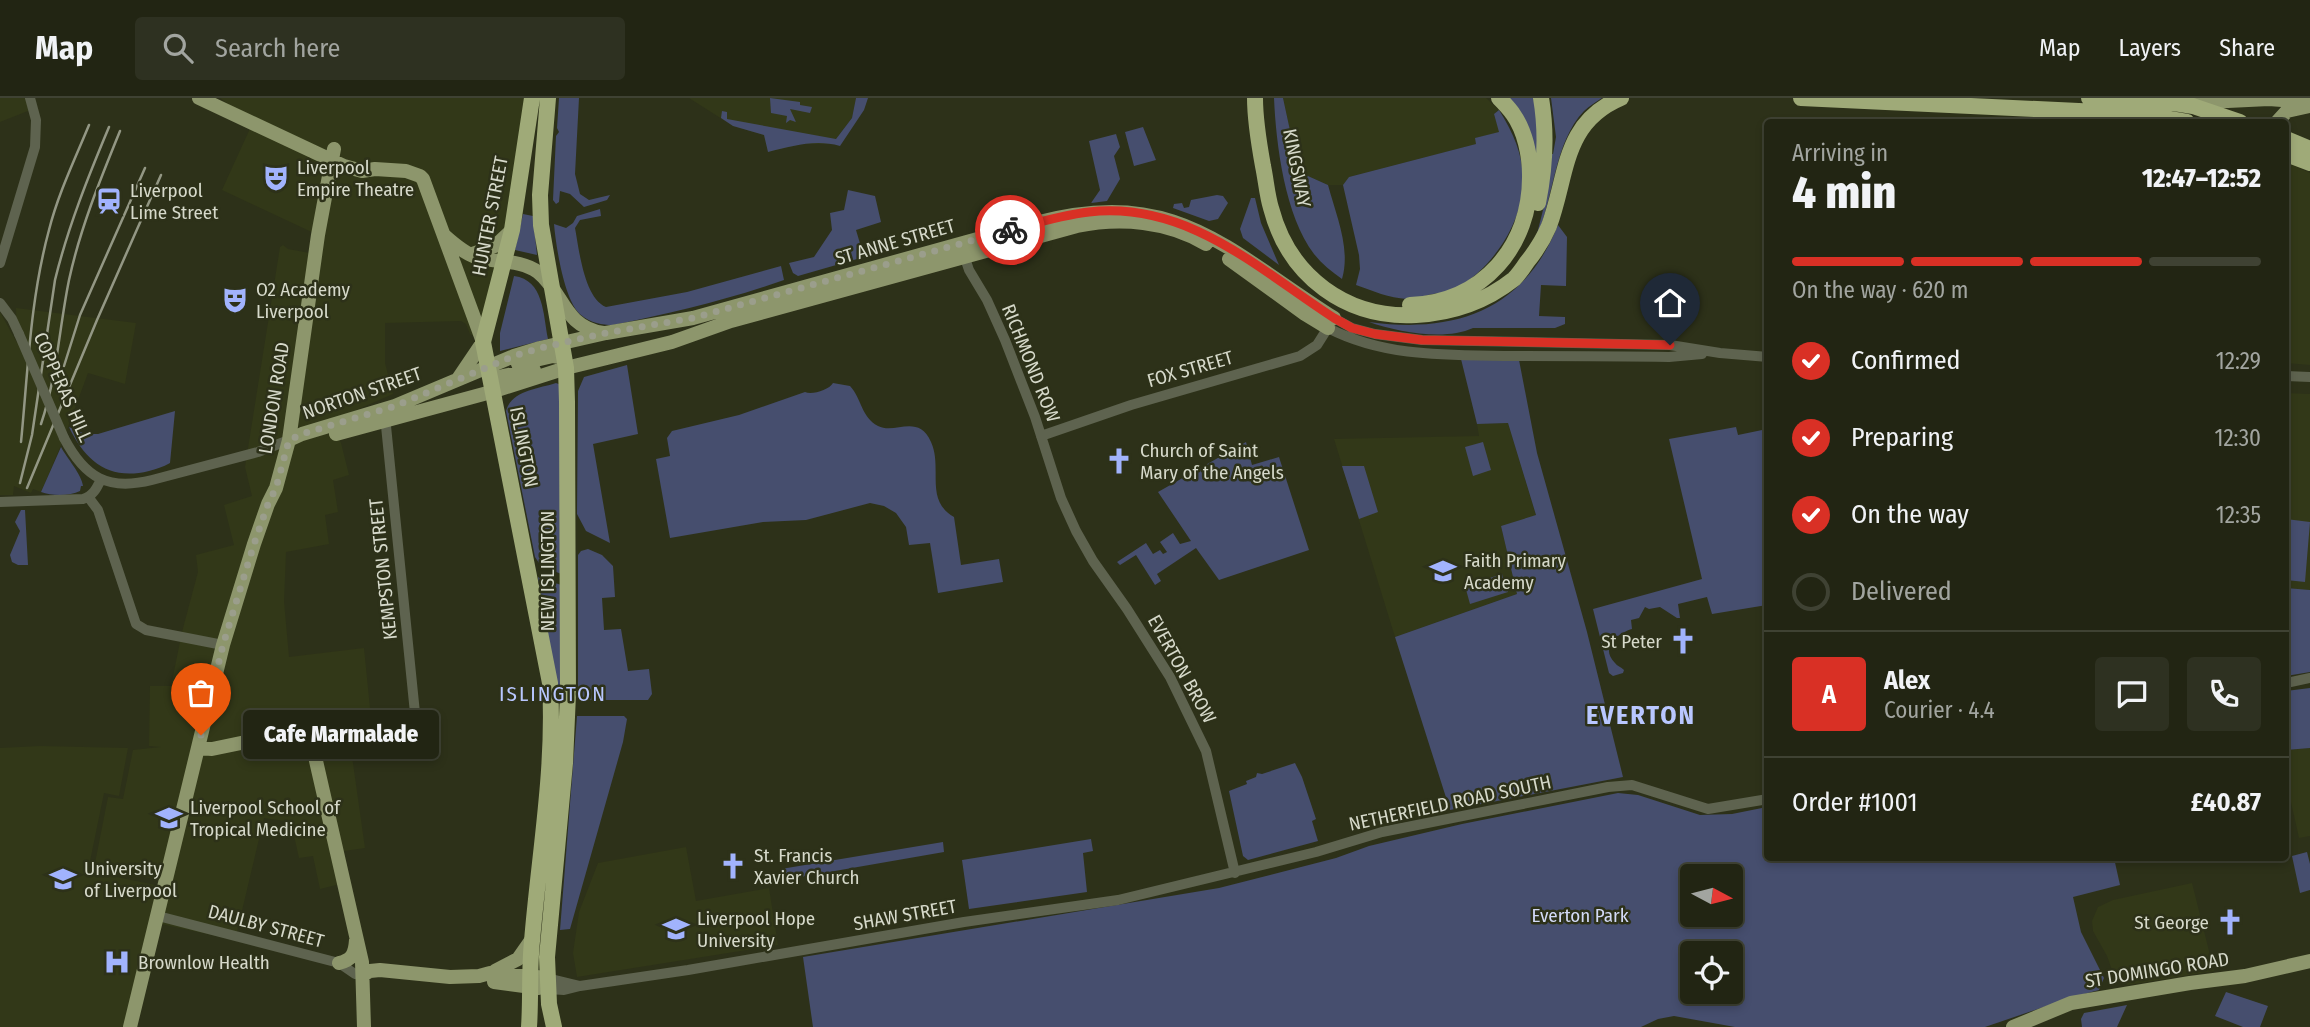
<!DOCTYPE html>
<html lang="en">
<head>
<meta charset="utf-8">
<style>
	:root { --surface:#222513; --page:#2e3121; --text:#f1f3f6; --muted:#a2a5a0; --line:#3f4233; --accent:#d93025 }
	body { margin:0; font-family:"Fira Sans Condensed",sans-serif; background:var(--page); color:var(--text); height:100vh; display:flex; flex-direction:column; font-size:26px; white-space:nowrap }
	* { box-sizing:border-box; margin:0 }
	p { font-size:23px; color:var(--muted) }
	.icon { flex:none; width:38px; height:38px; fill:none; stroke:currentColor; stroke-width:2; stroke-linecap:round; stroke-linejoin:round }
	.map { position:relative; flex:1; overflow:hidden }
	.sheet { position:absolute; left:1764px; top:21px; width:525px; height:742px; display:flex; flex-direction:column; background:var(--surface); border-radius:7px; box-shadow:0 4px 10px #0003,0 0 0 2px var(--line) }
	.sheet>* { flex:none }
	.needle { width:46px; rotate:97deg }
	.controls { position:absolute; left:1680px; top:766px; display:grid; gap:14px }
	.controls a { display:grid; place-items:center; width:63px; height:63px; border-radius:7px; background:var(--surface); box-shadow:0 4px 10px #0003,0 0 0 2px var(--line); font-size:35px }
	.pin { position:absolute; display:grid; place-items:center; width:60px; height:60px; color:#fff; margin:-72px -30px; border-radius:50% 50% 50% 0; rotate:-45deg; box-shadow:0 0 7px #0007 }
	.pin .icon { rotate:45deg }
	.courier { position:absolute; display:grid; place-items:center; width:70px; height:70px; margin:-35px; border:5px solid #d93025; border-radius:50%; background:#fff; color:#222; box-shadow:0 2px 9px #0007 }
	.bubble { position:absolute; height:49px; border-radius:7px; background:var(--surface); box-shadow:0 4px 10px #0003,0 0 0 2px var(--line); font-size:23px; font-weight:800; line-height:49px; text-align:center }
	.summary em { font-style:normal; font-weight:800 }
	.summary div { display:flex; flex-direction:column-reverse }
	.summary { display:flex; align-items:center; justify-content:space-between; height:119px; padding:0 28px }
	h1 { font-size:46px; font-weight:800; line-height:52px }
	.bar { display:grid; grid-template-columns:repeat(4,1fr); gap:10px 7px; align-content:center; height:84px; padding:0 28px }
	.bar i { height:9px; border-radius:5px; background:var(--line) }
	.bar .current { background:var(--accent) }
	.bar p { grid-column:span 4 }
	.line { display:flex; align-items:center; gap:18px; padding:0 28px; border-top:2px solid var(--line) }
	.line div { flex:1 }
	.round { display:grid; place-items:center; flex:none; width:74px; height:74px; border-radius:7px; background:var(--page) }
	ol { padding:0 28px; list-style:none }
	li { display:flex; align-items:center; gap:21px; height:77px }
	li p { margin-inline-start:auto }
	li .icon { padding:7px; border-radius:50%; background:var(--accent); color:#fff; stroke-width:4 }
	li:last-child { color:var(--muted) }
	li i { width:38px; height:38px; border:4px solid var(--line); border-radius:50% }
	header { display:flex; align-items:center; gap:42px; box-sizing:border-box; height:98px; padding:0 35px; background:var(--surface); border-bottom:2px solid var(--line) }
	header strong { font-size:33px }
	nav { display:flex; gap:38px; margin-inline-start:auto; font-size:24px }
	.search { width:490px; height:63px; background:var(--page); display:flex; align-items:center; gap:18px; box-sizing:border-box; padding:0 24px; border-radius:7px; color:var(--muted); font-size:26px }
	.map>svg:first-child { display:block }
	.built { fill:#323818 }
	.green { fill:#464e6e; fill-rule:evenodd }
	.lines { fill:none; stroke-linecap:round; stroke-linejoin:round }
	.minor { stroke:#5e634f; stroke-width:10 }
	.major { stroke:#8d966c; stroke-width:14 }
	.highway { stroke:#9faa78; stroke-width:16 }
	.rail { stroke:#939784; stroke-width:2.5 }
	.minor-bridge { stroke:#5e634f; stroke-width:10 }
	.done { stroke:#9b9e8c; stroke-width:7; stroke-dasharray:0 12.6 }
	.route { stroke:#d93025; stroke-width:9 }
	.labels { text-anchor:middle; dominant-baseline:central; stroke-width:5; stroke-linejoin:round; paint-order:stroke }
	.poi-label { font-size:19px; fill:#d6d9ca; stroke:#2d3119; text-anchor:start }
	.street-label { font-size:19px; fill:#d6d9ca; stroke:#2d3119 }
	.park-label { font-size:19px; fill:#d3daf7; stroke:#2d3119 }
	.neighbourhood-label { font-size:21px; letter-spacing:2px; fill:#b9c7ff; stroke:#2d3119 }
	.district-label { font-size:26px; font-weight:bold; letter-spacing:2px; fill:#b9c7ff; stroke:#2d3119 }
</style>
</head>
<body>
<header>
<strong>Map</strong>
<div class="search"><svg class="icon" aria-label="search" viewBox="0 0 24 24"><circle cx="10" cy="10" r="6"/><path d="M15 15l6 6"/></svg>Search here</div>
<nav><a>Map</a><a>Layers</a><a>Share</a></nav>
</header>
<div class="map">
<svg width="2310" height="929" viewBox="0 0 2310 929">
	<rect width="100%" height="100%" fill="#2d3119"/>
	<path class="built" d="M0,0H31L33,11L0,24Z
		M220,0H532L483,244L470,236L466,226L461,223L385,225V265L393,296L329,324L341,345L349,377L333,382L338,414L325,417L329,446L286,454L284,503L289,559L364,550L371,620L347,623L365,750L337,754L344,785L320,791L313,758L299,760L291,724L264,720L235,842L161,826L166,783L94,770L108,699L123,701L133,652L161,649L149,648L150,588H171L182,534L198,474L196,457L234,447L224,407L252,398L245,369L280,149L283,147L288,151L315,156L318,137L222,92L253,24Z
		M689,0H856L852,20L832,46H802L768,54L764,37L733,28Z
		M1283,0H1486L1499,12L1494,16L1500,34L1476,40L1477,46L1349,79L1343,87H1328L1299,74Z
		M2286,64L2310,75V267L2286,265Z
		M16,210L136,225L125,286L88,275L64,340L41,394L33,391L31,395L14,388L13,397H0V214L17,245Z
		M2286,295L2310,296V492L2286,490Z
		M1508,325L1536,418L1501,428L1517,496L1395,539L1334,341L1479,338L1477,326Z
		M40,648L128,650L119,698L104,695L88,773L165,789L130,929H0V650Z
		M2310,650V738L2299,740L2286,682V652Z
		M686,749L696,803L769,790L778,847L577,879L573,855L579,814L598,765Z
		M2192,785L2214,873L2128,887L2115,881L2107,858L2093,833L2092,823L2098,809L2113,802Z"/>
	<path class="green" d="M559,0H579L575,76L580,96L589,102L610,97L607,102L584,109L570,96L560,93L559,104L556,106L553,102L556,38L559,34L557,30Z
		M770,0L800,4V7L812,9L810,15L790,11L796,24L790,22L786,25L787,18L771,15Z
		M856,0H868L864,12L840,48C815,41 793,48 768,54L764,37L733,28L721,20L722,13L727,14V21L836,41L852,20Z
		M1274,0H1283L1299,74L1328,87C1336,117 1351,151 1342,181C1332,174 1322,166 1314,156C1285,118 1276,47 1274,0Z
		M1506,0H1533L1538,16L1537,78Z
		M1551,0H1602C1596,4 1589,8 1584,13C1554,44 1554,101 1536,140L1545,104L1551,56H1553L1556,39Z
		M1499,12C1514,36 1524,58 1523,87C1521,127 1492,169 1459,189C1451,194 1438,195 1428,197C1422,199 1414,202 1407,201C1389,200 1373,193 1356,187L1360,171L1359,157L1343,87L1349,79L1476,46L1475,40L1499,34L1494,16Z
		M1143,29L1156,62L1134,68L1125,34Z
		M1116,36L1120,49L1114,58L1120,81L1107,103L1091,105L1100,92L1089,43Z
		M848,92L875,98L881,124L856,132L864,159L798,178L793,175L789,165L814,159L832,132L830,115L844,112Z
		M1217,97L1223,98L1228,105L1218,121L1209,123L1173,110L1174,106L1182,105L1184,110L1189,109L1191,102Z
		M1251,100H1255L1261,125L1279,167L1243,140L1240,131Z
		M600,111L601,118L580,122L575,130C579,151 584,200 606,209L687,194L781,168L784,182C727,202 672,215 613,227C602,227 591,225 581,217C564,203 556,148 554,126L566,130L573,125L577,118Z
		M523,116L533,118L537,157L515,152Z
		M1558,127L1567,139L1566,188L1541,187L1539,218L1565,219V226L1555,230H1473C1445,243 1398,234 1369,224C1456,236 1524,212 1558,127Z
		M514,178C544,182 543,216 548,241L500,253V235Z
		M1461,261L1519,262L1537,355L1587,534L1623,679L1450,712L1395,539L1517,496L1501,428L1536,417L1508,325L1477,326Z
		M627,267L638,336L593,346L610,445L586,433L577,416L578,293L584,279Z
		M556,285L564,288V477L541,468L535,459L506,313C512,292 538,291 556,285Z
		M833,285L850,288C862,301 861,319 878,328C895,337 918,315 931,344C943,370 924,402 954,419L961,467L999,461L1003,484L938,495L930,445L909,447L906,429L896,415L884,408L870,405L806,422L763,424L670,440L656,361L670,358L667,340L672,333L739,317L805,294C812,297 829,292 833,285Z
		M175,313L170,365C163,369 156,371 149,373C109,383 85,363 69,329L85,336H98Z
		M1736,329L1738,337L1767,331V507L1712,516L1707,499L1678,506L1680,520H1677L1660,509L1649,511L1645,509L1639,520L1631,522L1632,531C1618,535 1599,549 1615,565C1617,568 1621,569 1624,572L1623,575L1613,578L1609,575L1593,511L1702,481L1669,341Z
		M1246,344L1252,367L1279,359L1309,452L1219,482L1196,450L1157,476L1161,483L1155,487L1136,457L1120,467L1117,464L1146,445L1153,456L1160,452L1163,456L1167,454L1160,444L1173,435L1180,446L1191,443L1158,394Z
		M1483,344L1491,372L1473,378L1465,349Z
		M61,349C67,360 82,377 83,388H81L80,393C70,398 52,398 41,394Z
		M1342,368H1364L1378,414L1359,421Z
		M21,412H25L28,467H18L12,464L10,457L20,433L15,424Z
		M2286,421L2310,424L2305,484L2286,482Z
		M588,451L602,457L613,468L615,499L602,500L604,532L621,531L628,573L649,571L652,596L648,602H578V457L581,453Z
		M1502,476L1508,494L1470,506L1465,488Z
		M538,479L564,488L562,586L557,589Z
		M2286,490L2310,492V574L2286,578Z
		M2310,590V650L2286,652V593Z
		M577,618H624L627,621L623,644L570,831L560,832Z
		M1295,665L1302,679L1316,721L1312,723L1318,743L1248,762L1243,758L1229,693L1247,686L1246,683L1256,679L1257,675L1262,676Z
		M1618,695L1638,697L1700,717L1732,716L1767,709L1768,760H2114L2120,787L2073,799L2081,834L2104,880L2099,892L2073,899L1985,929H1735L1674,918L1658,921L1641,929H813L803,859L1219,790L1336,760L1369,748L1462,726ZM1692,779H1731V817H1692ZM1692,856H1731V894H1692Z
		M1091,741L1093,753L1083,755L1087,794L969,811L962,762Z
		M943,744L944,754L783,782L781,771Z
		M2307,754L2310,766V792L2300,795L2292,758Z
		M2226,894L2268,908L2260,929H2243L2215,918Z
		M2127,907L2117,929H2082L2081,921L2084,915Z"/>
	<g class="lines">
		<path class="minor" d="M963,154L969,172L987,202L1005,242L1035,319L1061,400L1076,433L1093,463L1127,511L1170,579L1206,653L1235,775
			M0,165L35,49L36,22L30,0
			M0,205L12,221L19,236
			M1328,230C1384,259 1446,257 1507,258C1561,258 1615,258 1669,259L1702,256
			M2286,278L2310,279
			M383,323L386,328L415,615
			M1041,338L1131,307L1300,258L1317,247L1334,220L1352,230L1375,236L1422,242L1670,247L1720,255L1768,259
			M64,340C85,380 108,393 152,382L258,354L289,342
			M89,400L98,412L136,526L146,532L223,547
			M0,404L83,401C93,398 97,390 101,381
			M2286,585L2310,580
			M158,818L339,865L355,876L363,877
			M547,880L580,888
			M548,891L564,892L580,888L688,872L964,824L1118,802L1316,754L1382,734L1608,689L1632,687L1708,711L1768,701"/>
		<path class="major" d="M199,0L344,68L362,73L375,71L406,73L420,78L423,81L483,244L458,281
			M2186,5L2269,1L2310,4
			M2277,24L2287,13L2309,8
			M445,138C454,146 464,155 476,159C496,165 520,161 538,174C564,195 563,228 603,235
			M472,156L495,148L512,132
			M1229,161L1305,216L1328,230
			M518,266L553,258L559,259L565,265
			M489,275L498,279L534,272
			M336,336L491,294L566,270L672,244L731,223L1077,128C1120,119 1168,123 1206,146
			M289,342L302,336L395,308L514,258L540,250L606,235L693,220L1035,125C1175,88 1224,150 1334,220
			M198,650L212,651L299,633L305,634L311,641L362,864L364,929
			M339,865C352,862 355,856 356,842
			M495,873L518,861L532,841
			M363,877L370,873L380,872L450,879L479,878L490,875L547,880
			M494,884L539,890
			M130,929L223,547L254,446L268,406L276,390L289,342L318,137L334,51
			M2013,929L2071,905L2190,885L2245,878L2310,863"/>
		<path class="highway" d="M548,0L540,97L541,127L566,270L567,304L568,596L565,665L547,859L549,906L554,929
			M1255,0C1255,23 1259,46 1263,68C1266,82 1267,97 1271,110C1289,179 1347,221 1416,217C1453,215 1485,204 1514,181C1519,176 1523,170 1527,164C1536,153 1543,142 1549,128C1568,77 1562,25 1621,0
			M1801,0L2141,16L2187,24
			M2089,0L2174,5L2193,8L2240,24
			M2286,41L2310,51
			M2286,56L2310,65
			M1538,105C1545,70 1547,35 1541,0
			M1410,207C1483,204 1531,148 1530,77C1530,57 1525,33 1513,16C1509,10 1504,5 1499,0
			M529,929C531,900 529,872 532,843C539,757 555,671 550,585L483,244L512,132L532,0"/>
		<path class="rail" d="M64,268L80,217L145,70
			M41,326C57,279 59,231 69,182C80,131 100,82 120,33
			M21,344C28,273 30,202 49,132C58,96 75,61 89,27
			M20,385L32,337L55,182C68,129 88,79 109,29
			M27,390L97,222L161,77"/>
		<path class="minor-bridge" d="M19,236L64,340"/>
	</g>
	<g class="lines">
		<path class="done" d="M201,637L223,547L254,446L268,406L276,390L289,342L302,336L395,308L514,258L540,250L606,235L693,220L1010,132"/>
		<path class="route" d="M1010,132C1036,125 1062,117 1089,114C1187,103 1257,170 1334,220L1352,230L1375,236L1422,242L1670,247"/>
	</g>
	<defs>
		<g id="theatre-bare" transform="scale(2.1)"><path d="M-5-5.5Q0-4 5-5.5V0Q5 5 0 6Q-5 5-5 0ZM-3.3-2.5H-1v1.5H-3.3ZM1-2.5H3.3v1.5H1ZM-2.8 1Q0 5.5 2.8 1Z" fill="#a1b3fd" stroke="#2d3119" stroke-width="2.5" paint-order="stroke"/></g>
		<g id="station-bare" transform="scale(2.1)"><path d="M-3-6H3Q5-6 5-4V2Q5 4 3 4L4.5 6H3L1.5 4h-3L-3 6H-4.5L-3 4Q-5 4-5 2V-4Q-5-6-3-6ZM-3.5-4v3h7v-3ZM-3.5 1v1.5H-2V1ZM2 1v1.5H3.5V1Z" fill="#a1b3fd" stroke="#2d3119" stroke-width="2.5" paint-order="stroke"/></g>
		<g id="church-bare" transform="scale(2.1)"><path d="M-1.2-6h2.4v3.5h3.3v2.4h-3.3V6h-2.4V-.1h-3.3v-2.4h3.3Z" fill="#a1b3fd" stroke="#2d3119" stroke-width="2.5" paint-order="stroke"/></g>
		<g id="school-bare" transform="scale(2.1)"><path d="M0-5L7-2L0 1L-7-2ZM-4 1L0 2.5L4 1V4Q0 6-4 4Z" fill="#a1b3fd" stroke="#2d3119" stroke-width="2.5" paint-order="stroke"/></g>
		<g id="university-bare" transform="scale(2.1)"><path d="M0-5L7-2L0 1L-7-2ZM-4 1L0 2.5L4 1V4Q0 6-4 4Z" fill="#a1b3fd" stroke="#2d3119" stroke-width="2.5" paint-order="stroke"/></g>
		<g id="hospital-bare" transform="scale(2.1)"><path d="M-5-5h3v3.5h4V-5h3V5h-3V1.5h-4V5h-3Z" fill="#a1b3fd" stroke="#2d3119" stroke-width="2.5" paint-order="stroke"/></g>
	</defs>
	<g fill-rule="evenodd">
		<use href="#theatre-bare" x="276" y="80"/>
		<use href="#station-bare" x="109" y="103"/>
		<use href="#theatre-bare" x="235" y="202"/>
		<use href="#church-bare" x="1119" y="363"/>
		<use href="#school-bare" x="1443" y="473"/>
		<use href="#church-bare" x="1683" y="543"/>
		<use href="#university-bare" x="169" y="720"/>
		<use href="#church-bare" x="733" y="768"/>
		<use href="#university-bare" x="63" y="781"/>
		<use href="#church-bare" x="2230" y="824"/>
		<use href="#university-bare" x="676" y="831"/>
		<use href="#hospital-bare" x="117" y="864"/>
	</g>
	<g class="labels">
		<g class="poi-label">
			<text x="297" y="69">Liverpool<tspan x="297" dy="22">Empire Theatre</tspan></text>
			<text x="130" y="92">Liverpool<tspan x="130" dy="22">Lime Street</tspan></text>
			<text x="256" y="191">O2 Academy<tspan x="256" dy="22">Liverpool</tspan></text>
			<text x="1140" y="352">Church of Saint<tspan x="1140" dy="22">Mary of the Angels</tspan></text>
			<text x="1464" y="462">Faith Primary<tspan x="1464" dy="22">Academy</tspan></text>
			<text x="1662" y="543" text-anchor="end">St Peter</text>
			<text x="190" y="709">Liverpool School of<tspan x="190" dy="22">Tropical Medicine</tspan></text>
			<text x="754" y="757">St. Francis<tspan x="754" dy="22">Xavier Church</tspan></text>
			<text x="84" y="770">University<tspan x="84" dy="22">of Liverpool</tspan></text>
			<text x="697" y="820">Liverpool Hope<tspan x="697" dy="22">University</tspan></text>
			<text x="2209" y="824" text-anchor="end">St George</text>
			<text x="138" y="864">Brownlow Health</text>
		</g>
		<g class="street-label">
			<text transform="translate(1297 70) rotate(79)">KINGSWAY</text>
			<text transform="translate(490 118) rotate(-79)">HUNTER STREET</text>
			<text transform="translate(895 144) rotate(-16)">ST ANNE STREET</text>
			<text transform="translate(1031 265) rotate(68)">RICHMOND ROW</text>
			<text transform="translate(1190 271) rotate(-16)">FOX STREET</text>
			<text transform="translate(63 289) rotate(66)">COPPERAS HILL</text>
			<text transform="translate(362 295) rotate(-19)">NORTON STREET</text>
			<text transform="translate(274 300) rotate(-81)">LONDON ROAD</text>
			<text transform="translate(524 349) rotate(79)">ISLINGTON</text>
			<text transform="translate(383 471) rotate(-96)">KEMPSTON STREET</text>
			<text transform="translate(547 473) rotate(-90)">NEW ISLINGTON</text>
			<text transform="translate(1182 571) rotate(61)">EVERTON BROW</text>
			<text transform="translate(1450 705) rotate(-12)">NETHERFIELD ROAD SOUTH</text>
			<text transform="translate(905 817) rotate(-10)">SHAW STREET</text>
			<text transform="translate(266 828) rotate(15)">DAULBY STREET</text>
			<text transform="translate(2157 872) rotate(-9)">ST DOMINGO ROAD</text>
		</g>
		<g class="park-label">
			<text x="1580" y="817">Everton Park</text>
		</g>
		<g class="neighbourhood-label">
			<text x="553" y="596">ISLINGTON</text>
		</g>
		<g class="district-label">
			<text x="1641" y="617">EVERTON</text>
		</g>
	</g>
</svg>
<div class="controls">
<a><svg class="needle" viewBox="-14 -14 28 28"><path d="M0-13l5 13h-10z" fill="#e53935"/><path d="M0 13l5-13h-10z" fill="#a2a5a0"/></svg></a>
<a><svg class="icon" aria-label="locate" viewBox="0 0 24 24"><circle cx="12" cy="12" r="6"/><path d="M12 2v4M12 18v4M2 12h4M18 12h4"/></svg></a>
</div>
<div class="pin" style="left:201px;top:637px;background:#ea580c"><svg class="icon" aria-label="bag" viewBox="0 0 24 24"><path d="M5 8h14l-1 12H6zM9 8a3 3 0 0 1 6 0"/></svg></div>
<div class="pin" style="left:1670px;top:247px;background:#1f2937"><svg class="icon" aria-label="home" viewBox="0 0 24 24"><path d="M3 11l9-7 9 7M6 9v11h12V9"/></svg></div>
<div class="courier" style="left:1010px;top:132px"><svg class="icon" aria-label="bike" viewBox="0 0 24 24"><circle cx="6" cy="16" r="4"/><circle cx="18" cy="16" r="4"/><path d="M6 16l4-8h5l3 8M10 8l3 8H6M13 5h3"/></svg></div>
<div class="bubble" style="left:243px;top:612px;width:196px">Cafe Marmalade</div>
<section class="sheet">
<div class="summary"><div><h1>4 min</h1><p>Arriving in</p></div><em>12:47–12:52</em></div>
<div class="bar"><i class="current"></i><i class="current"></i><i class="current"></i><i></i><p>On the way · 620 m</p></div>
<ol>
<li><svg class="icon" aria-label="check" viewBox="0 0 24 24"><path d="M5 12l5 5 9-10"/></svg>Confirmed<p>12:29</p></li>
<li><svg class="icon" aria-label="check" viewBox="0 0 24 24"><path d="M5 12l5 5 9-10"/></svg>Preparing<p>12:30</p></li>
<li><svg class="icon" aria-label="check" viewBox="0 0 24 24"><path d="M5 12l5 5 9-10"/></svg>On the way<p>12:35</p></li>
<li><i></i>Delivered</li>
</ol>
<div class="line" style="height:126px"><b class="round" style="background:var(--accent);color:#fff">A</b><div><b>Alex</b><p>Courier · 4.4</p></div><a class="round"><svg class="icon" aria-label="chat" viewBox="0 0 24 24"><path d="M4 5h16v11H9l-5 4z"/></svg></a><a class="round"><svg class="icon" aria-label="phone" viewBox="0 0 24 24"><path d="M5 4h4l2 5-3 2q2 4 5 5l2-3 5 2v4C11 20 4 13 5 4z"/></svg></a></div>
<div class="line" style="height:91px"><div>Order #1001</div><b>£40.87</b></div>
</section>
</div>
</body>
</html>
